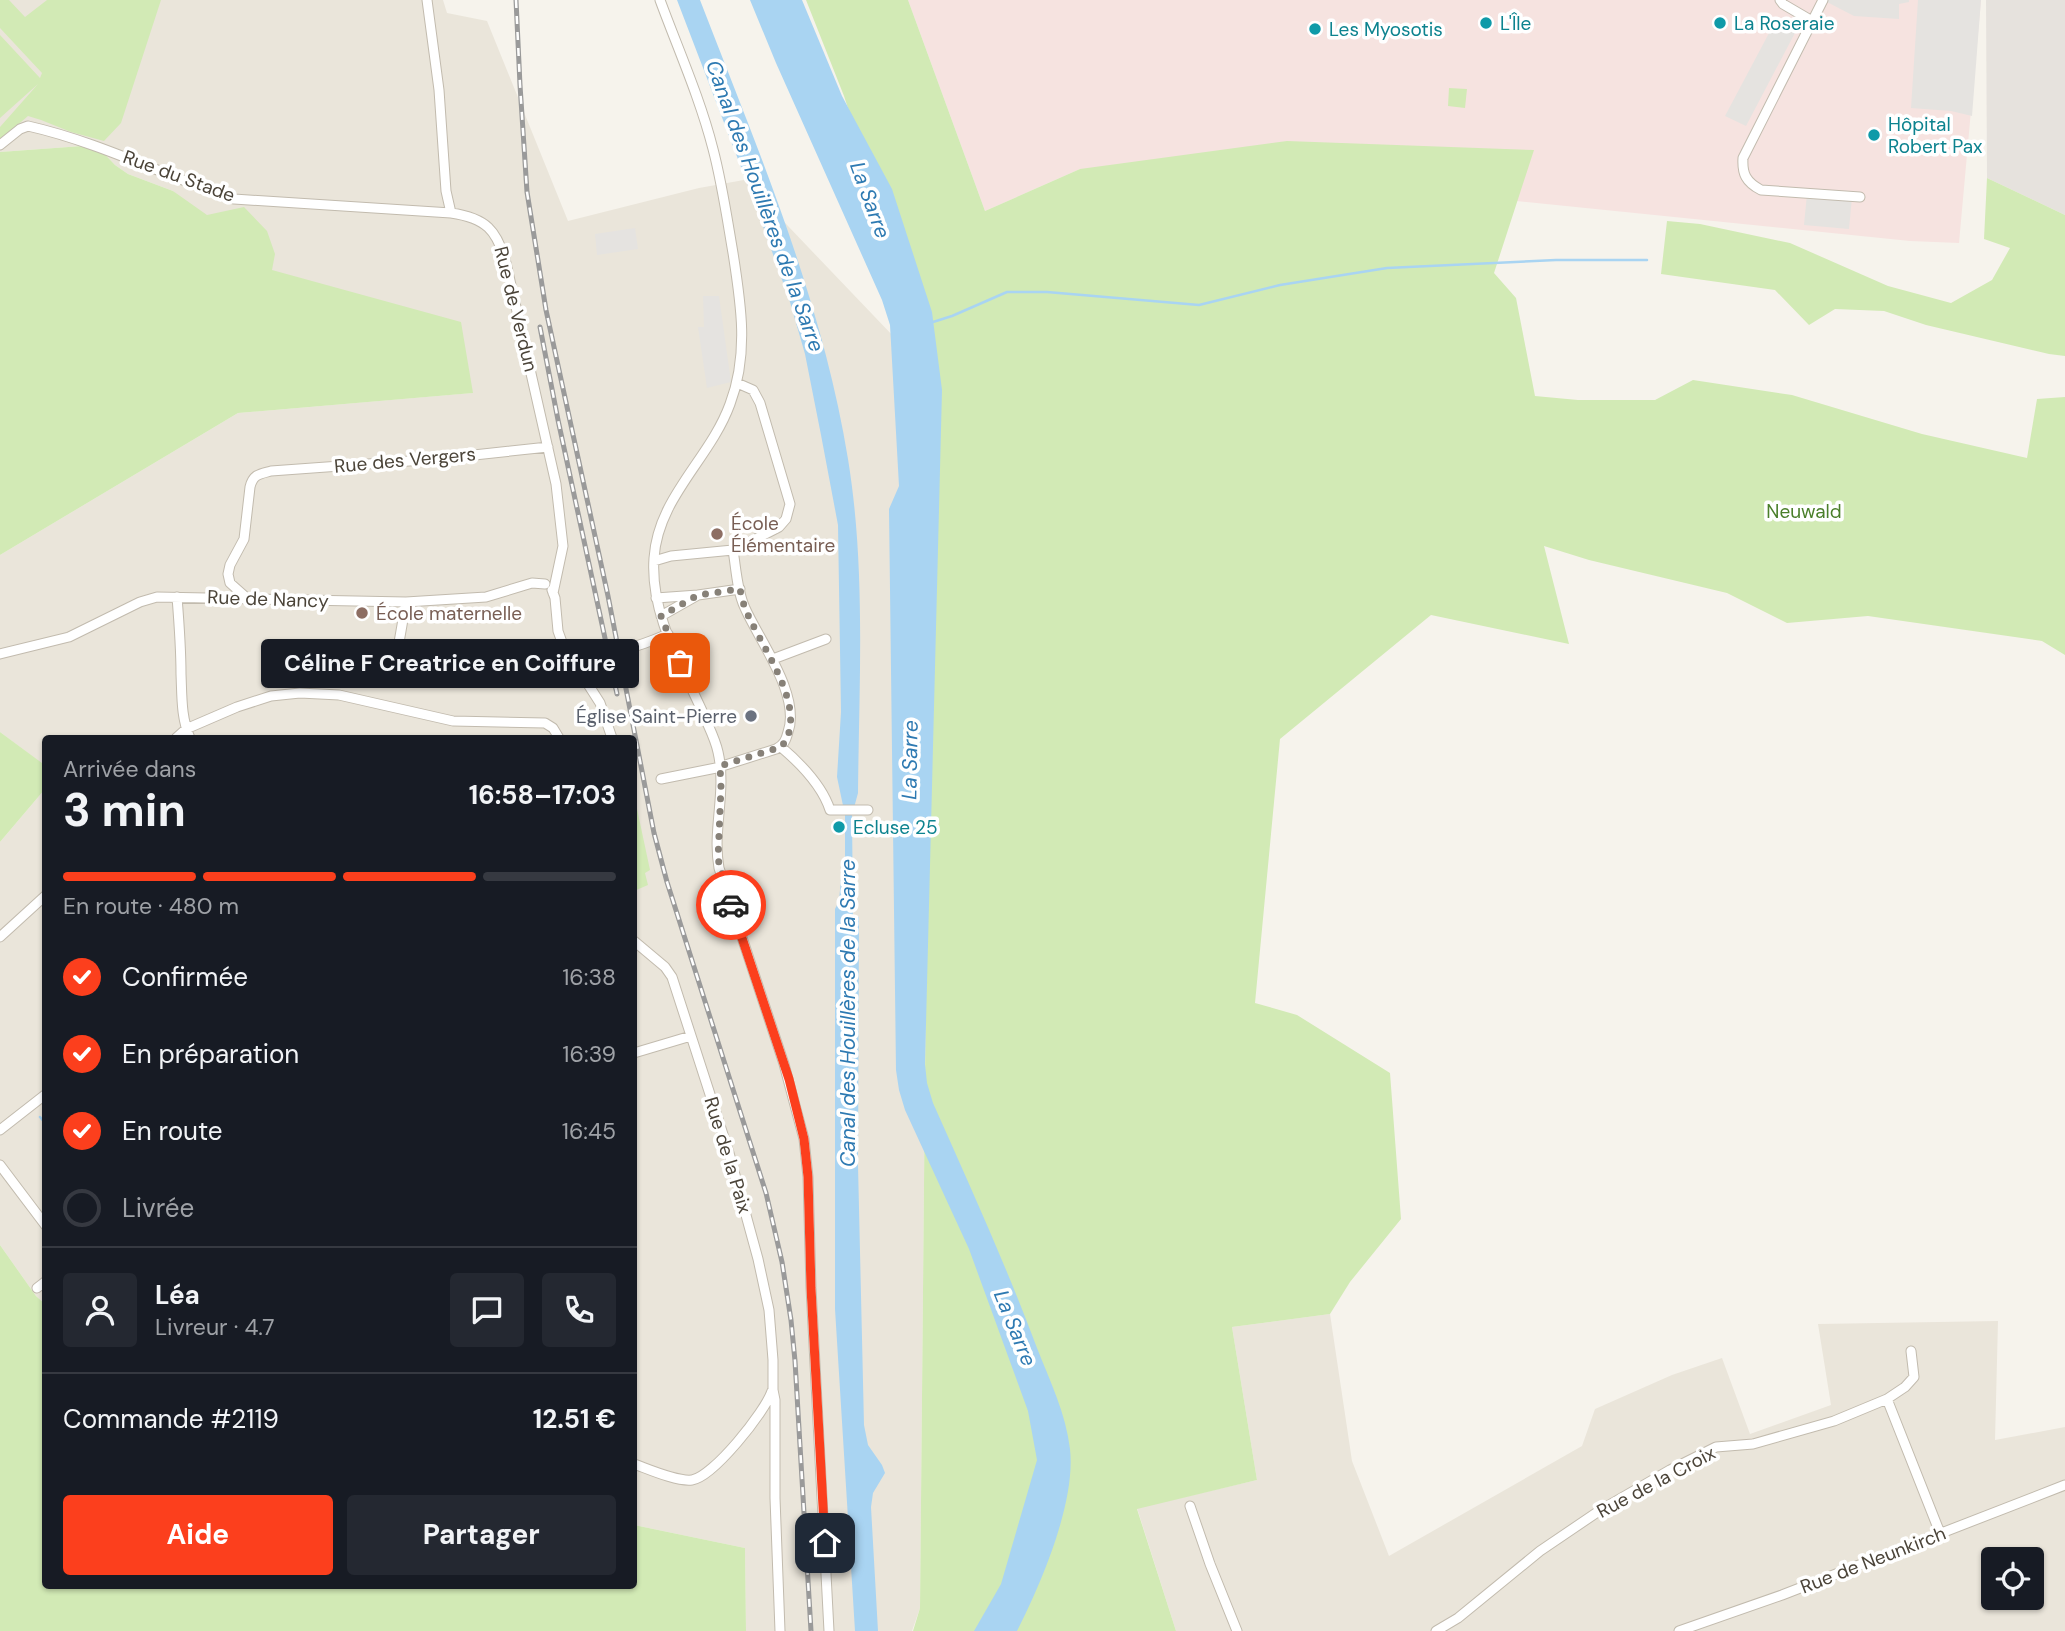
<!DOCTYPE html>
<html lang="fr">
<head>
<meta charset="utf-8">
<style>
	:root { --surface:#171b24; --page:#242831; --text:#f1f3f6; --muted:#9ea1a6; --line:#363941; --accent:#fc3f1d }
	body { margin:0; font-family:"DM Sans",sans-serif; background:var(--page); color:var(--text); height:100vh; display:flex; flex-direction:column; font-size:26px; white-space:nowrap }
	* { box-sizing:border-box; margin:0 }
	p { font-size:23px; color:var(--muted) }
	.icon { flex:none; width:38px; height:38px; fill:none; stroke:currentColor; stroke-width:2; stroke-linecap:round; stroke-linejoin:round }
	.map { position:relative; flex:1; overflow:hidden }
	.sheet { position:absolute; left:42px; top:735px; width:595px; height:854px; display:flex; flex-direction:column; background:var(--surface); border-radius:7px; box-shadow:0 2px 5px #0004 }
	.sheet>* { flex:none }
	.controls { position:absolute; left:1981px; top:1547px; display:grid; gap:14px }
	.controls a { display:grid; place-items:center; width:63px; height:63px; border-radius:7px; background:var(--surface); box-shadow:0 2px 5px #0004; font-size:35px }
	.pin { position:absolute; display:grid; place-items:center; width:60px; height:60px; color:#fff; margin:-30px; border-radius:14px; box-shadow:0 4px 10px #0006 }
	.courier { position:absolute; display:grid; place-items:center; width:70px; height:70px; margin:-35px; border:5px solid #fc3f1d; border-radius:50%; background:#fff; color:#222; box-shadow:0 2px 9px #0007 }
	.bubble { position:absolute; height:49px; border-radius:7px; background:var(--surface); box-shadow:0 2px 5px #0004; font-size:23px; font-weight:700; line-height:49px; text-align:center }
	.headline em { font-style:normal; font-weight:700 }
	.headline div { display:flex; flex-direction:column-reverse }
	.headline { display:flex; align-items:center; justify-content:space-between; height:119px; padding:0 21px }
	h1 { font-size:46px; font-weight:700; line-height:52px }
	.bar { display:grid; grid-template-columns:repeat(4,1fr); gap:10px 7px; align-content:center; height:84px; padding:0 21px }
	.bar i { height:9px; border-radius:5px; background:var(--line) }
	.bar .selected { background:var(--accent) }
	.bar p { grid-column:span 4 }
	.line { display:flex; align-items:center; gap:18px; padding:0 21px; border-top:2px solid var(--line) }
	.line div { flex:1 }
	.round { display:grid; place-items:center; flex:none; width:74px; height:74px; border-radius:7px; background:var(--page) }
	ol { padding:0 21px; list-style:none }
	li { display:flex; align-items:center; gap:21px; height:77px }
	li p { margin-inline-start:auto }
	li .icon { padding:7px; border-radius:50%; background:var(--accent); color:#fff; stroke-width:4 }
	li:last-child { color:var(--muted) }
	li i { width:38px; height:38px; border:4px solid var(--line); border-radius:50% }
	.cta { display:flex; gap:14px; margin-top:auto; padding:14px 21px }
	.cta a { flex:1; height:80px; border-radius:7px; background:var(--accent); color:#fff; font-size:28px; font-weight:700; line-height:80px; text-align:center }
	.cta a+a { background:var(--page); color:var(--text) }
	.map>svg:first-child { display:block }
	.residential { fill:#eae5da; fill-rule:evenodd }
	.industrial { fill:#e6e2dd }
	.medical { fill:#f6e3e0 }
	.green { fill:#d2eab5 }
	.parking { fill:#e5e3e0 }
	.water { fill:#a9d4f2 }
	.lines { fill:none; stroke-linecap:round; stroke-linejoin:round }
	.stream { stroke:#a9d4f2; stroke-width:2.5 }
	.minor-casing { stroke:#c2bbae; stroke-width:11 }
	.minor { stroke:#fff; stroke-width:9 }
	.rail-casing { stroke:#9a9a9a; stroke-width:5 }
	.rail { stroke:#fff; stroke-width:2.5; stroke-dasharray:8; stroke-linecap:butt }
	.done { stroke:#878178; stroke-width:7; stroke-dasharray:0 12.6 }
	.route { stroke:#fc3f1d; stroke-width:9 }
	.culture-dot { fill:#0f9aa8; stroke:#fff; stroke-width:2.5 }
	.education-dot { fill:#8d6e63; stroke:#fff; stroke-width:2.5 }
	.worship-dot { fill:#6b7280; stroke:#fff; stroke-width:2.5 }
	.labels { text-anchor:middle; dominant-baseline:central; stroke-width:7; stroke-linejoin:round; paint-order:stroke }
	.culture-label { font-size:19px; fill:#0d838f; stroke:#fff; text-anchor:start }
	.street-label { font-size:19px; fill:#4b4439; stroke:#fff }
	.park-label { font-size:19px; fill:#4a7f2a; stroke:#fff }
	.education-label { font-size:19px; fill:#785e54; stroke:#fff; text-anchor:start }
	.worship-label { font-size:19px; fill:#5b616d; stroke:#fff; text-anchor:end }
	.water-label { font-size:21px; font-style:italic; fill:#2e7ab2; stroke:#fff }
</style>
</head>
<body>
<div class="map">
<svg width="2065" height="1631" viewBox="0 0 2065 1631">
	<rect width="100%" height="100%" fill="#f6f3ec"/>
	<path class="residential" d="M0,0H443L447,13L487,21L568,221L699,188L744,180L938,383L926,972L920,1608L912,1631H746L745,1548L634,1525V738H46L45,766L0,732V555L238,413L472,393L254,265L173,191L128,174L115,165L96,145L0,152Z
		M45,789V1304L36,1296L0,1245V842Z
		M1330,1314L1352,1461L1389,1556L1582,1446L1595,1409L1672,1375L1722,1358L1750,1434L1831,1405L1818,1324L1998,1321L1995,1440L2065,1427V1631H1176L1137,1508L1257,1480L1232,1327ZM1993,1559H2032V1598H1993Z"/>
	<path class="industrial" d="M1986,0H2065V215L1987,178Z"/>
	<path class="medical" d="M908,0H1981L1959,243L1910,241L1507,200L1080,169L985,211Z"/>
	<path class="green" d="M0,0H9L25,17L47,0H161L121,123L104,141L71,132L41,120L28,116L0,140V127L38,84L0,118V35L40,78L42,73L0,28Z
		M806,0H908L985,211L1080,169L1287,141L1534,150L1494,273L1516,298L1535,396L1578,400H1655L1693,380L1792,395L1922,434L2027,458L2037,399L2065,397V655L2042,641L1868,616L1787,623L1727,593L1589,560L1544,546L1569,644L1431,615L1280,739L1255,1003L1297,1015L1390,1073L1401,1219L1350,1282L1330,1314L1232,1327L1257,1480L1137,1509L1176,1631H913L920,1608L926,972L938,383L844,96Z
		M1449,88L1467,89L1465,108L1448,106Z
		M96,145L115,165L128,174L173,191L207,215L244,207L267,231L275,254L272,270L461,322L473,393L238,413L0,555V152Z
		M1987,178L2065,215V356L2049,354L1926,325L1884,311L1835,309L1809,325L1775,290L1661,274L1667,221L1700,224L1790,243L1888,286L1951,303L1992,280L2010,248L1984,239Z
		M0,732L46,766L45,789L0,842Z
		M634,804H636L650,870L645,873L648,885L634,891Z
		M0,1245L36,1296L45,1304L46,1586H634V1525L745,1548L746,1631H0Z"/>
	<path class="parking" d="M1828,0H1909V2L1899,4V19L1854,16L1827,2Z
		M1918,0H1981L1972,116L1951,111L1911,108Z
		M1777,18L1797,29L1746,126L1725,116Z
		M1807,194L1852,197L1849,229L1804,225Z
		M635,228L638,249L597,255L595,234Z
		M703,296H719L731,382L707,388L698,327H704Z"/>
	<path class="water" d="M677,0H700C758,150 822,299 848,459C866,569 859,682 858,793L852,815L853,916L859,917L858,1165L864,1425L868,1445L882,1465L885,1473L873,1493L871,1507L878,1631H855L835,1309V909L839,901L841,879L845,877V815L837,777L841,712L838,525L821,435L805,354L790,302L754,201Z
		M750,0H802L842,96L892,189L932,312L942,390L925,1064L927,1083L933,1103C969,1184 1006,1265 1037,1348C1050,1381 1066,1414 1070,1449C1076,1502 1041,1584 1017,1631H974L1001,1584L1037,1460L1028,1411L969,1249L905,1110L899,1090L896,1070L889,509L899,486L890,325L882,300L776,63Z"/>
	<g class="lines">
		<path class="stream" d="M933,322L952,316L1007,292H1047L1199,305L1280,285L1387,268L1556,260H1647
			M40,1117L46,1124"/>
		<g class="minor-casing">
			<path id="minor" d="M427,0L439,90L446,191L451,213
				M660,0C678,49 700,98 713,149C722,183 727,218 733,253C741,304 749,354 730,404C710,459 658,497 654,558C650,614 681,664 703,713C708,726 715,738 718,752C727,791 712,830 719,868L784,1064L804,1139L808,1177L811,1288L829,1631
				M1780,0L1783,4L1812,21
				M1823,0L1743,158C1742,174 1746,182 1761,190L1860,197
				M0,145L20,129L28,126C99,142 165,176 234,199L451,213C486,218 497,230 506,263L556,484L563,546L553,593
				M654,561L671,556L733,550L740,547L779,527L786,519L790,504L760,403L753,390L737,383
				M552,590L555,598L558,631L563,645L600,703L612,738
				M698,595L740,589
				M177,597C179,622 181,648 181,674C182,696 181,718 190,738
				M656,598L698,595L661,616
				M248,599L230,583L228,574L230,565L244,539L250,487C253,474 260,474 271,471L437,459L548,447
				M0,654L69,637L140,602L157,597L406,602L486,597L532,583L545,584
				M397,654L406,602
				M567,654C600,660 638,647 668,634
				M773,659L826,639
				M176,738L186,729L237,707L271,696L300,693L339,695L453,721L545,723L553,728L559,738
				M781,747C801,764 822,785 830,810H868
				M661,779L716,768L776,749C784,745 786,740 788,732C801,695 759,640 745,608C737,591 736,568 733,550
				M0,937L46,895
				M634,941L665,967L672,977L729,1153L758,1259L769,1310L773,1360V1390L775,1400V1498L780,1631
				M634,1053L691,1036
				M0,1130L46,1094
				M0,1165L46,1226
				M37,1288L46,1281
				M1887,1399L1940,1533
				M634,1464C648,1469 677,1482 692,1480C713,1477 765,1412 772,1391
				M1190,1506L1210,1564L1237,1631
				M1436,1631L1458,1618L1540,1551L1599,1511L1670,1470L1716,1447L1753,1444L1834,1421L1887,1399L1905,1387L1914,1377L1911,1351
				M1679,1631L1782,1595L2065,1485"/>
		</g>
		<use href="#minor" class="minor"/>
		<g class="rail-casing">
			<path id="rail" d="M516,0L520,85L527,192L546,310L608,596L654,833L667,882L766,1193L782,1262L791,1320L795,1361L811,1631
				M540,327L558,420L617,694"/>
		</g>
		<use href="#rail" class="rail"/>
	</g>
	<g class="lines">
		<path class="done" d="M680,663L661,616L698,595L740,589C741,594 742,600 744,605C756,641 813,710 781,747L720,766L721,787L718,859L731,905"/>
		<path class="route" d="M731,905L789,1079L804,1139L808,1177L811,1288L825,1543"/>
	</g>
	<g class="culture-dot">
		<circle cx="1486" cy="23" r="7"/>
		<circle cx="1720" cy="23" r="7"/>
		<circle cx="1315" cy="29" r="7"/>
		<circle cx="1874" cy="135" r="7"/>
		<circle cx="839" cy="827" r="7"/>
	</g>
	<g class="education-dot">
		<circle cx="717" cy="534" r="7"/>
		<circle cx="362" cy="613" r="7"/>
	</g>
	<circle class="worship-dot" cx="751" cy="716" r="7"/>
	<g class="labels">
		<g class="culture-label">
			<text x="1500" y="23">L'Île</text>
			<text x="1734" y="23">La Roseraie</text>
			<text x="1329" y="29">Les Myosotis</text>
			<text x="1888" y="124">Hôpital<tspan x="1888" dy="22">Robert Pax</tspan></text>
			<text x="853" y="827">Ecluse 25</text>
		</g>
		<g class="street-label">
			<text transform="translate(179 176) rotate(20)">Rue du Stade</text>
			<text transform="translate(516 309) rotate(76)">Rue de Verdun</text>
			<text transform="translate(405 460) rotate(-5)">Rue des Vergers</text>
			<text transform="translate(268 599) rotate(2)">Rue de Nancy</text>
			<text transform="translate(728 1155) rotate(73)">Rue de la Paix</text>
			<text transform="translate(1656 1482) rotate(-28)">Rue de la Croix</text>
			<text transform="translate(1873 1560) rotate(-21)">Rue de Neunkirch</text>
		</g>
		<g class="park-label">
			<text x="1804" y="511">Neuwald</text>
		</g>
		<g class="education-label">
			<text x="731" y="523">École<tspan x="731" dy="22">Élémentaire</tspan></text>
			<text x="376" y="613">École maternelle</text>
		</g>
		<g class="worship-label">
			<text x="737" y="716">Église Saint-Pierre</text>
		</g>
		<g class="water-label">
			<text transform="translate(870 200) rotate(70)">La Sarre</text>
			<text transform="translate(765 206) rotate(70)">Canal des Houillères de la Sarre</text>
			<text transform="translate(910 760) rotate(-89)">La Sarre</text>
			<text transform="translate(848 1013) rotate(-90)">Canal des Houillères de la Sarre</text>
			<text transform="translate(1015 1328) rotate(68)">La Sarre</text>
		</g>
	</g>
</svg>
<div class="controls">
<a><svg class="icon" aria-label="locate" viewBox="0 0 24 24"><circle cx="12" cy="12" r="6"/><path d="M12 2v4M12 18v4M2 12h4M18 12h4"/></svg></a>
</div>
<div class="pin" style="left:680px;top:663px;background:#ea580c"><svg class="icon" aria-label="bag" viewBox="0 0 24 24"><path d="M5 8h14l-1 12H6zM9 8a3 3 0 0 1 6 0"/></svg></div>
<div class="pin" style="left:825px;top:1543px;background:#1f2937"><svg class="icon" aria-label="home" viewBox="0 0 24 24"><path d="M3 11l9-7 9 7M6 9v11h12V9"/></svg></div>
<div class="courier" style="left:731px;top:905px"><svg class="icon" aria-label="car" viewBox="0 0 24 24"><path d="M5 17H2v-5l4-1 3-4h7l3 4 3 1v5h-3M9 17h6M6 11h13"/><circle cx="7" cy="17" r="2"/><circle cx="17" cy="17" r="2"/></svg></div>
<div class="bubble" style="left:261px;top:639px;width:378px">Céline F Creatrice en Coiffure</div>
<section class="sheet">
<div class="headline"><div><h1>3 min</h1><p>Arrivée dans</p></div><em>16:58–17:03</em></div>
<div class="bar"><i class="selected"></i><i class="selected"></i><i class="selected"></i><i></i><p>En route · 480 m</p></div>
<ol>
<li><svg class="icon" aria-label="check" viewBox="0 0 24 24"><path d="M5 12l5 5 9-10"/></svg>Confirmée<p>16:38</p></li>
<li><svg class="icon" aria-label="check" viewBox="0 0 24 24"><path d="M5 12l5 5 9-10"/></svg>En préparation<p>16:39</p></li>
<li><svg class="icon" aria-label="check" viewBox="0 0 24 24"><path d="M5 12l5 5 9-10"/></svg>En route<p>16:45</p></li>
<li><i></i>Livrée</li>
</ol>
<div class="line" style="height:126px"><a class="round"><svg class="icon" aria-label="person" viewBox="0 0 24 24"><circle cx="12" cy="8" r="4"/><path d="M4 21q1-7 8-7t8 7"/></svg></a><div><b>Léa</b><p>Livreur · 4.7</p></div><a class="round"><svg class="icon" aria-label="chat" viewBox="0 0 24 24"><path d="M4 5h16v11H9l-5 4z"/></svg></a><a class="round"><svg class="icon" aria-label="phone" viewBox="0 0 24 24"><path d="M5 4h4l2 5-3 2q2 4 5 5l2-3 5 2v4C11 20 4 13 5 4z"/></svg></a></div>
<div class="line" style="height:91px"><div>Commande #2119</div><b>12.51 €</b></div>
<div class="cta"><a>Aide</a><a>Partager</a></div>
</section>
</div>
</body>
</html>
